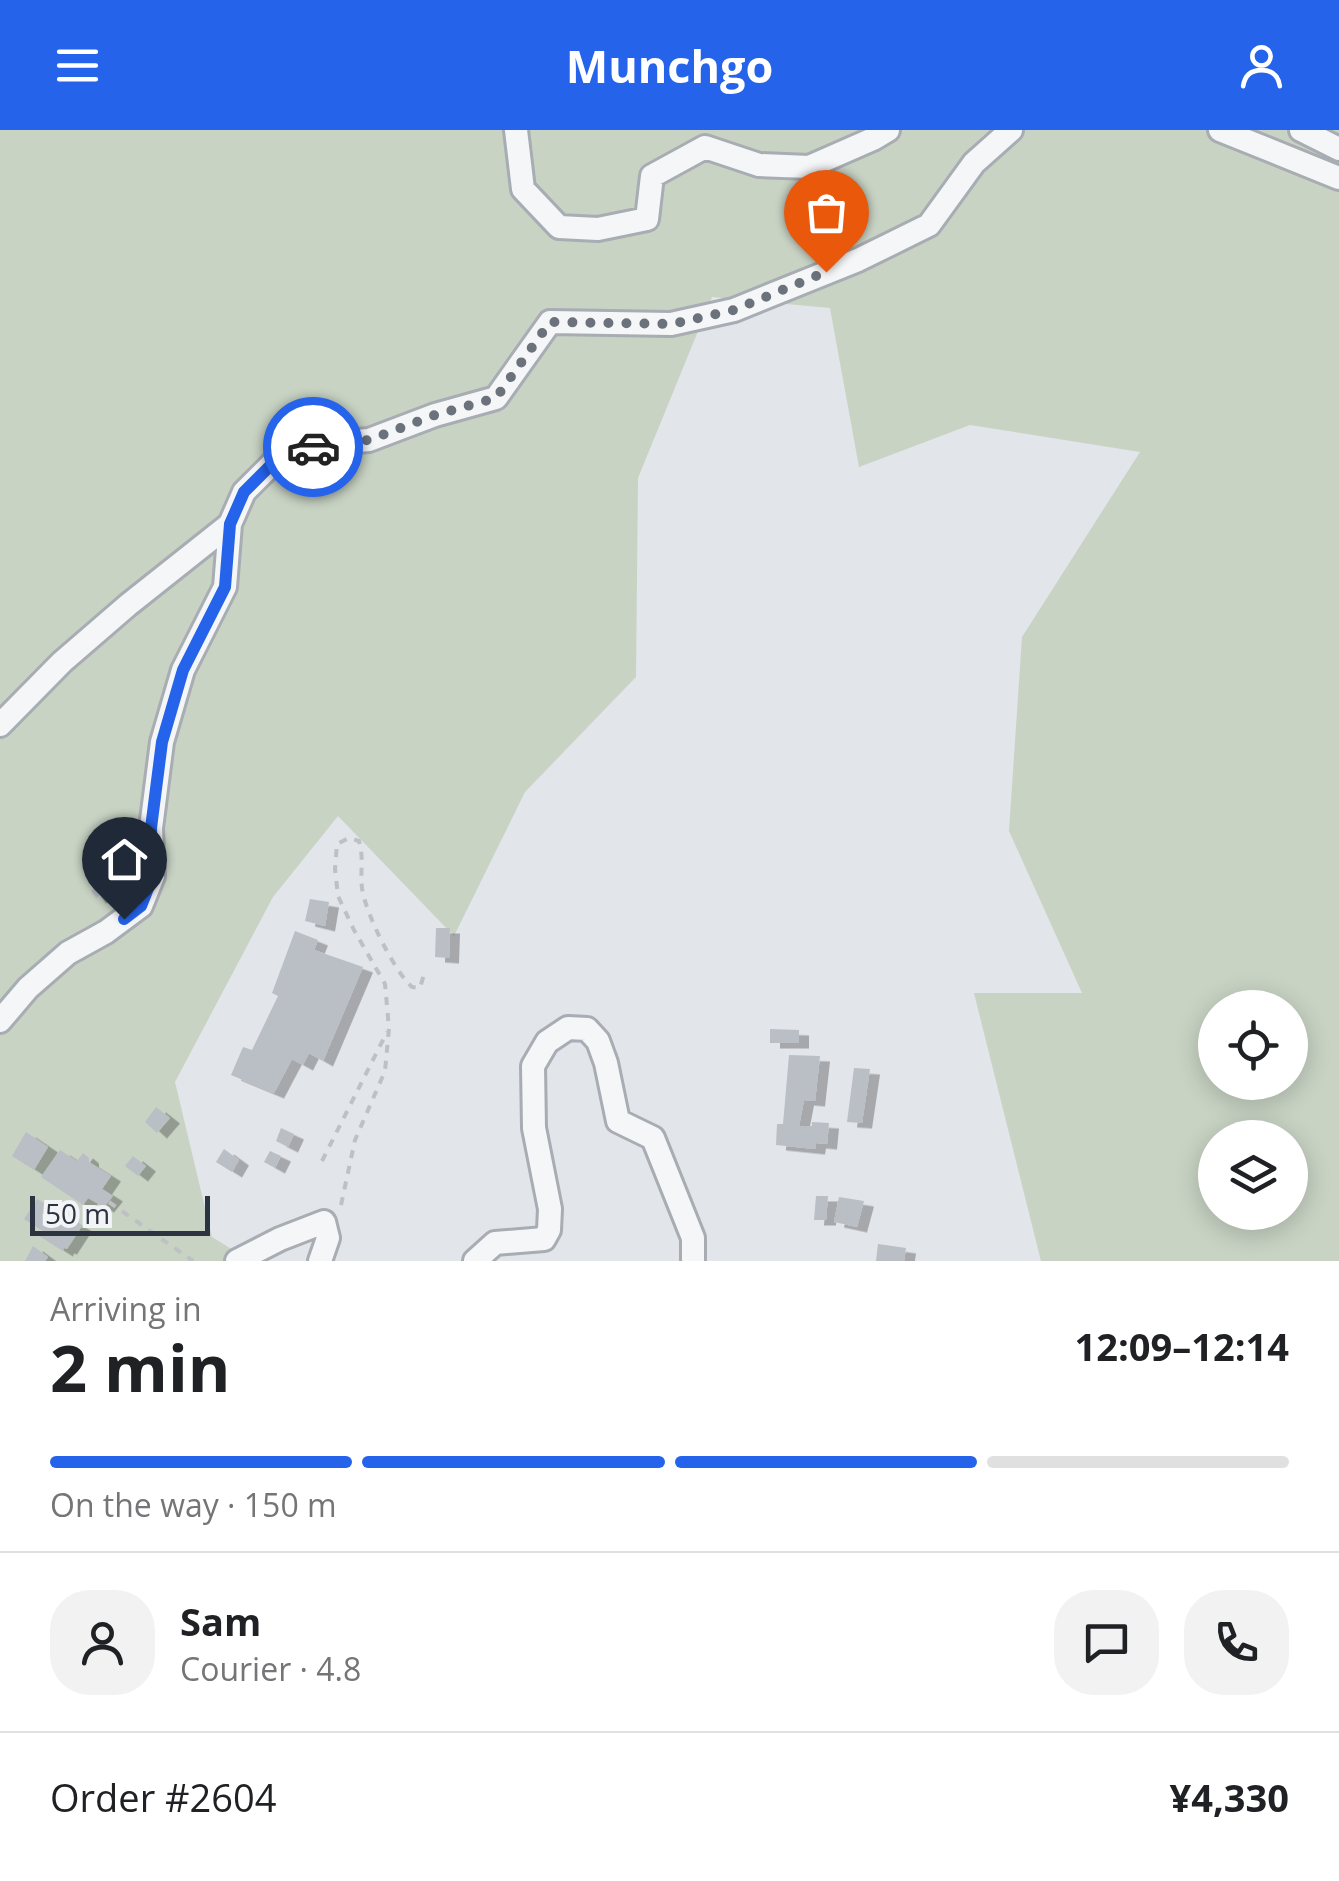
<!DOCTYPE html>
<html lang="en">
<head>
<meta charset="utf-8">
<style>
	:root { --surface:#fff; --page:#f2f2f2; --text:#202124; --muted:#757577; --line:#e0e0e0; --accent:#2563eb }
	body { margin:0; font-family:"Open Sans",sans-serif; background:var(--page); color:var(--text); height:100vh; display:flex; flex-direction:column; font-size:38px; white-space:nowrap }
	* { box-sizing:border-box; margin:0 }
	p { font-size:32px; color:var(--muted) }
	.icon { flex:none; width:55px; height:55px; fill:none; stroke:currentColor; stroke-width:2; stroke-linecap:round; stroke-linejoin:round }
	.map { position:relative; height:1131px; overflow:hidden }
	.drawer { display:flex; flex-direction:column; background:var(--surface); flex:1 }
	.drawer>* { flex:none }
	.controls { position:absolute; left:1198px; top:860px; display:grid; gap:20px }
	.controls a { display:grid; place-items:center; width:110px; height:110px; border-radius:50%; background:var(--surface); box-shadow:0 5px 25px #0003; font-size:50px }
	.scale { position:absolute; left:30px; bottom:25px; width:180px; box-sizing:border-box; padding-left:10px; border:5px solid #2c3440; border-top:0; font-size:28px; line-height:35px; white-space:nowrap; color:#2c3440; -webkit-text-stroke:8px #f2f4f7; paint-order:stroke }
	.pin { position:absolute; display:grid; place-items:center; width:85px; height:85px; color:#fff; margin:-102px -42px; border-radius:50% 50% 50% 0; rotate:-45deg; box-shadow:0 0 10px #0007 }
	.pin .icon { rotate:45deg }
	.courier { position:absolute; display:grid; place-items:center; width:100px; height:100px; margin:-50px; border:8px solid #2563eb; border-radius:50%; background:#fff; color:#222; box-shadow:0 2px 12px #0007 }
	.summary em { font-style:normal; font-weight:700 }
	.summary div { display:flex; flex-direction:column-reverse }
	.summary { display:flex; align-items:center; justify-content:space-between; height:170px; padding:0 50px }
	h1 { font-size:65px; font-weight:700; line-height:75px }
	.bar { display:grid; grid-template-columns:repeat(4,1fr); gap:15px 10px; align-content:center; height:120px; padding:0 50px }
	.bar i { height:12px; border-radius:8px; background:var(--line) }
	.bar .active { background:var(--accent) }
	.bar p { grid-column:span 4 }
	.line { display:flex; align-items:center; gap:25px; padding:0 50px; border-top:2px solid var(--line) }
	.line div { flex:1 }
	.round { display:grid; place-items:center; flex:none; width:105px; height:105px; border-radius:40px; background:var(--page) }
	header { display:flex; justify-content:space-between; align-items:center; height:130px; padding:0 50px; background:var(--accent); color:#fff; font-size:45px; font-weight:700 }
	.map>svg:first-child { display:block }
	.green { fill:#c8d3c4; fill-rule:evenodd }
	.building { fill:#babfc6; filter:url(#shadow) }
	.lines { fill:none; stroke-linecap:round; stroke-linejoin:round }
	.minor-casing { stroke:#a8acb3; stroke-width:28 }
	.path { stroke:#bdc0c4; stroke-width:4; stroke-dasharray:8 8; stroke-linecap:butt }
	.minor { stroke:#f5f6f8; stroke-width:22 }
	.done { stroke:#6c727b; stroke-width:10; stroke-dasharray:0 18 }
	.route { stroke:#2563eb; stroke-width:12 }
</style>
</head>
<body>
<header><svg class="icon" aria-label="menu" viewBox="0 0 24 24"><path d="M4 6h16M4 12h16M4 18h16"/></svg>Munchgo<svg class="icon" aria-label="person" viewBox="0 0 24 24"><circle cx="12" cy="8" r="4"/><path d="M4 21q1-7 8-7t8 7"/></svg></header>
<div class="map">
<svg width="1339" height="1131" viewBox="0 0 1339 1131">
	<defs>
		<filter id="shadow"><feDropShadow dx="10" dy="5.5" stdDeviation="0" flood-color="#0004"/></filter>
	</defs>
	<rect width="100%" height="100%" fill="#e2e5e9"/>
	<path class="green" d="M0,0H1339V1131H1041L974,863H1082L1009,701L1022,507L1140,322L970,295L859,337L830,178L712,167L638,348L636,547L525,662L454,806L338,686L273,767L175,952L212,1107L251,1131H0ZM1215,878H1290V952H1215ZM1215,1008H1290V1082H1215Z"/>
	<path class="building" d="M100,754L106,761L96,768L91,761Z
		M310,769L329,772L325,796L305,791Z
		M436,798H450L449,828L435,827Z
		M295,801L318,810L314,820L363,837L323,931L309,923L303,935L292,929L274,963L231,945L243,917L252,920L278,866L272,863Z
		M770,899L799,900V913H770Z
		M789,925L820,926L815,971L804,970L799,996H812V992L829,993L827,1014L816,1013L815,1019L776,1015L777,994H783Z
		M854,938L870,939L862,993L847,992Z
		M156,977L170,988L157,1003L145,992Z
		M281,998L294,1004L288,1017L276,1011Z
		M26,1002L48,1017L34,1040L12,1026Z
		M224,1019L239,1030L232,1042L216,1032Z
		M60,1020L77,1031L83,1023L89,1028V1032L111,1046L102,1059L113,1066L104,1077L88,1068L83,1075L41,1047Z
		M270,1021L281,1026L275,1038L264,1032Z
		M133,1026L146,1036L138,1046L125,1036Z
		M816,1066H828L826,1090H814Z
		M839,1067L864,1071L857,1097L834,1092Z
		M37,1069L82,1096L67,1119L64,1118L63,1121L39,1106L43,1101L24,1089Z
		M878,1114L906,1118L904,1131H876Z
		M33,1116L48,1127L45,1131H25Z"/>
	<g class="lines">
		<g class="minor-casing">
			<path id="minor" d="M516,0L523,59L559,97L598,99L647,89L652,46L705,17L759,35L809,37L873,9L888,0
				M1220,0L1339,48
				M1301,0L1339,19
				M0,595L62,532L128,475L230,394
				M0,891L28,858L68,823L106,802L141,776L153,746L151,698L162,612L183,540L225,457L230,394L244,362L279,327L320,314L369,310L435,285L496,268L550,192L671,194L734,180L858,130L929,95L974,33L1011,0
				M237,1131L280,1109L324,1092L328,1108L320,1131
				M475,1131L495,1113L544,1109L549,1100L550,1079L534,998L533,936L547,912L568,898L587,899L598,911L606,933L618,991L653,1008L693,1108V1131"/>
		</g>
		<path class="path" d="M322,1031L387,902
			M109,1072L193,1131
			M341,1075L355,1010L385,941L389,898L385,854L354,800L338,766L335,739L337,714L349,708L359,711C364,728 360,741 362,758C365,782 394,841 412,857L420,858L425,841"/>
		<use href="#minor" class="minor"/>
	</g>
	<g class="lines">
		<path class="done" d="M313,317L369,310L435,285L496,268L550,192L672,194L734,180L826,142"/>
		<path class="route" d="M124,789L141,776L153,746L151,698L162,612L183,540L225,457L230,394L244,362L279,327L313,317"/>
	</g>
</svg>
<div class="controls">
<a><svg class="icon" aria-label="locate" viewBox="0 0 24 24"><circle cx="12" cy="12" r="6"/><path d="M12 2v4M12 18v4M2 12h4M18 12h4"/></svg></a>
<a><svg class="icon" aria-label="layers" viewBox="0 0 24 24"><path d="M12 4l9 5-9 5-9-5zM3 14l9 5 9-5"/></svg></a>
</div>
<div class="scale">50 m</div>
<div class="pin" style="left:826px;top:142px;background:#ea580c"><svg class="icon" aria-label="bag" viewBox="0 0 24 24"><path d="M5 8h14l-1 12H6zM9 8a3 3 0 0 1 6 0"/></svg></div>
<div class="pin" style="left:124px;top:789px;background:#1f2937"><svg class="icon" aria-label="home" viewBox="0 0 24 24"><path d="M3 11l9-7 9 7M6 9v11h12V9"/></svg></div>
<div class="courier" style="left:313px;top:317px"><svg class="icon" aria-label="car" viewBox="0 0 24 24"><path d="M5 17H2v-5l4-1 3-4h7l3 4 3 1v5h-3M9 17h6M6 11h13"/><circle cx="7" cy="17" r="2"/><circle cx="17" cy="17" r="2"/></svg></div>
</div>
<section class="drawer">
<div class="summary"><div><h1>2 min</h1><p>Arriving in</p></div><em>12:09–12:14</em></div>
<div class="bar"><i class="active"></i><i class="active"></i><i class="active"></i><i></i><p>On the way · 150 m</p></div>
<div class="line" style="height:180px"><a class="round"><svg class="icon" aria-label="person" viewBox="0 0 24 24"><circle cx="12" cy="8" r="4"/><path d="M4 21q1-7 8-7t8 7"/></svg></a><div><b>Sam</b><p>Courier · 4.8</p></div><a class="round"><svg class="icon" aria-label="chat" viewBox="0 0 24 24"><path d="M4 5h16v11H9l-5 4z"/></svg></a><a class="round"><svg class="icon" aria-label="phone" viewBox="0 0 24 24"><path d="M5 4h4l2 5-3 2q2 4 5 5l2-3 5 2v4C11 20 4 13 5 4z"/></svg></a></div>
<div class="line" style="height:130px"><div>Order #2604</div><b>¥4,330</b></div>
</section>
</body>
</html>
